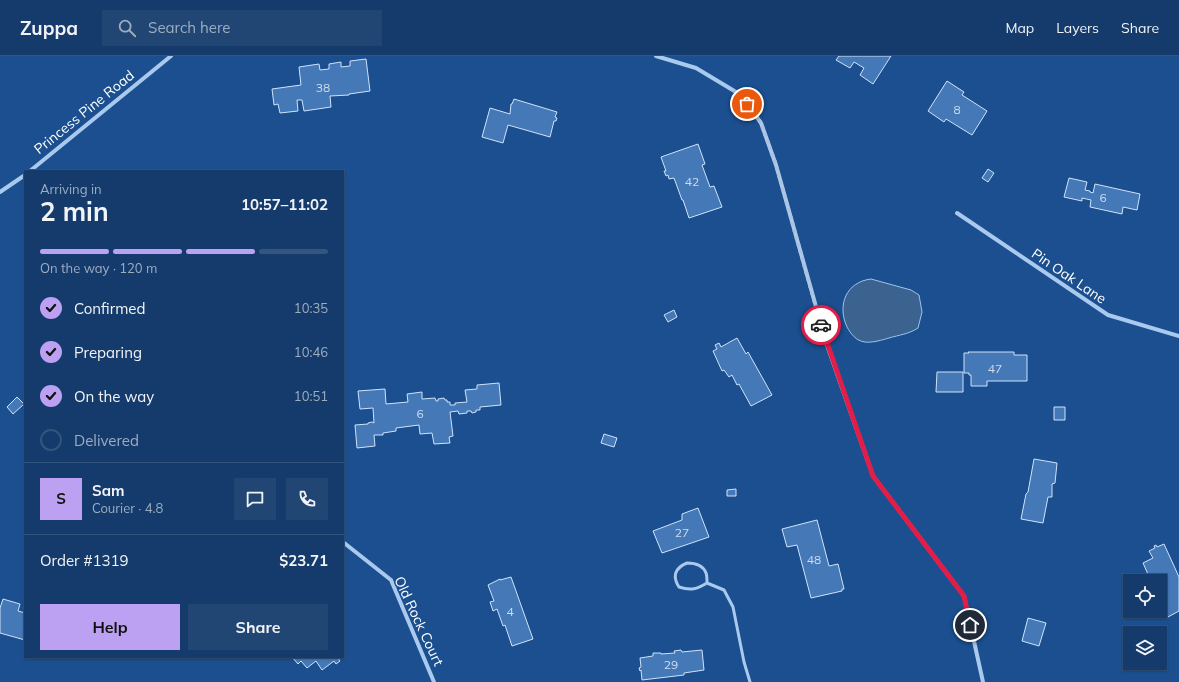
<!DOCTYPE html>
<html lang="en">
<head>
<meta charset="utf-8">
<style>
	:root { --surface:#143b6b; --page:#214673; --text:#f1f3f6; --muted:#9dadc1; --line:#33557e; --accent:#bca0f2 }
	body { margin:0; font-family:Mulish,sans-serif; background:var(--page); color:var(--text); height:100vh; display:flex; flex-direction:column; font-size:15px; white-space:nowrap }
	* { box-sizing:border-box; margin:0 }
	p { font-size:13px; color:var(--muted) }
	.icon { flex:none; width:22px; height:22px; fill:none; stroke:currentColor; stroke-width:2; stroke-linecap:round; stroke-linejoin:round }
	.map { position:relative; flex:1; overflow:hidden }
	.sheet { position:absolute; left:24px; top:114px; width:320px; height:488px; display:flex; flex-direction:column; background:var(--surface); border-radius:0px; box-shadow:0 1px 3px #0004,0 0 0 1px var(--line) }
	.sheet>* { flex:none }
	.controls { position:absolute; left:1123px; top:518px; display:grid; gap:8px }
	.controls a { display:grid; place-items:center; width:44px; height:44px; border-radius:0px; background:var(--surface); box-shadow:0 1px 3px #0004,0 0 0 1px var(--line); font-size:20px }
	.pin { position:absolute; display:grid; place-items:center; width:34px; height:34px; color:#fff; margin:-17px; border:2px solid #fff; border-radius:50%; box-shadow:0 1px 4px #0007 }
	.courier { position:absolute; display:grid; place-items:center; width:40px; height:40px; margin:-20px; border:3px solid #e11d48; border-radius:50%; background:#fff; color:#222; box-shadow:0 1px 5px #0007 }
	.overview em { font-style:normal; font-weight:700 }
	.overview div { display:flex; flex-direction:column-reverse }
	.overview { display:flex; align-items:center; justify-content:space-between; height:68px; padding:0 16px }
	h1 { font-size:26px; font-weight:700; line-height:30px }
	.bar { display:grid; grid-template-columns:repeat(4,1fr); gap:6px 4px; align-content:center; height:48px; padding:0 16px }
	.bar i { height:5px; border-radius:3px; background:var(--line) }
	.bar .selected { background:var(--accent) }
	.bar p { grid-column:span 4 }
	.line { display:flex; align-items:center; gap:10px; padding:0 16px; border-top:1px solid var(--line) }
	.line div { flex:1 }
	.round { display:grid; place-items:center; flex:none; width:42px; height:42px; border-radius:0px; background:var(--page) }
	ol { padding:0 16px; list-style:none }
	li { display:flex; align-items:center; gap:12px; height:44px }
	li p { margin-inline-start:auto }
	li .icon { padding:4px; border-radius:50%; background:var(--accent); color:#111; stroke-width:4 }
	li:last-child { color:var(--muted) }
	li i { width:22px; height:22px; border:2px solid var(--line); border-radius:50% }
	.button { display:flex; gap:8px; margin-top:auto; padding:8px 16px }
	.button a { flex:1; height:46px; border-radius:0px; background:var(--accent); color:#111; font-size:16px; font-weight:700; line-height:46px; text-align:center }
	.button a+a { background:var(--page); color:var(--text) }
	header { display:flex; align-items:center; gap:24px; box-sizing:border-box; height:56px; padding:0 20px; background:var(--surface); border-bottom:1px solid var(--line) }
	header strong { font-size:19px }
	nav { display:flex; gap:22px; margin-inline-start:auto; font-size:14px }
	.search { width:280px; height:36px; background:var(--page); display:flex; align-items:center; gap:10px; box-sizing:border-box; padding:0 14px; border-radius:0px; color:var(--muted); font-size:15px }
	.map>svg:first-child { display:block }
	.water { fill:#3c6290; stroke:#9cc4f0 }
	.building { fill:#4478b7; stroke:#cfe3fa }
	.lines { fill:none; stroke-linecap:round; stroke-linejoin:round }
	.service { stroke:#a9c9ee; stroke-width:3 }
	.minor { stroke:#a9c9ee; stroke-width:4 }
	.done { stroke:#afc1d8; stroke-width:4; stroke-dasharray:0 7.2 }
	.route { stroke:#e11d48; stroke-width:5 }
	.labels { text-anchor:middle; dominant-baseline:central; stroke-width:3; stroke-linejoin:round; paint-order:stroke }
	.number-label { font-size:12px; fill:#d0dded }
	.street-label { font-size:14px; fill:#fff; stroke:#1b4f8f }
</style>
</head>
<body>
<header>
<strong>Zuppa</strong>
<div class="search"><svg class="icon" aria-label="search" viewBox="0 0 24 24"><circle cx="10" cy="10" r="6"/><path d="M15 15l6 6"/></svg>Search here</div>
<nav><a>Map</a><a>Layers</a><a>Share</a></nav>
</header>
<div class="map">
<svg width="1179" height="626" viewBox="0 0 1179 626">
	<rect width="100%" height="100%" fill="#1b4f8f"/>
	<path class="water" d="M871,223L911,234L919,239L922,256L918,272C909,278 899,279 889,282C882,284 872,287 865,286C856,285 851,278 847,271C837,249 846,226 871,223Z"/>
	<path class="building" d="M839,0H891L873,28L860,19L864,12L854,6L850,12L836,4Z
		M366,3L370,35L349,38V39L330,40L331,51L304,55L302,44H297L298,55L280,57L278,48L274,49L272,33L301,29L299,11L319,8L320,14L329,13V8L341,6V11L350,10V5Z
		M947,25L964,36L962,39L987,55L972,79L946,63L944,66L928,55Z
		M514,43L557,56L555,61L557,62L556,65H554L550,81L508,69L503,87L482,81L490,52L510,58L511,48H512Z
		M698,88L705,108L702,109L710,131L714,130L722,151L689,162L683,144H682L674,122L669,123L668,119L666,120L664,115H666L661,101Z
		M988,113L994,117L988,126L982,122Z
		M1069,122L1087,126L1085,134L1090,135V136L1093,137L1095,128L1140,138L1137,154L1123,151L1122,158L1090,151L1091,144L1082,142V145L1064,141Z
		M674,254L677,261L668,266L664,259Z
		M737,282L746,298L748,296L772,339L751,350L739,328L737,329L732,319L729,321L724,314L722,315L713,295L717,293L715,289L719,287L721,291Z
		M968,296H1014V299H1027V325H987V330H971V319H969V317H964V297H969Z
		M937,316H963V336H936Z
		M499,327L501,349L480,351V354H476V356L472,357L471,355H467V357L459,358L458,355L450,356L453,380L449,381L450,387L434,388L432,377L420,378L419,369L396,372V375L383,377V379H374L375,390L357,392L355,369L368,368V367L372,366L374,367L373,352L360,353L358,335L385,333L386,348L408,346L407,338L422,336V343L435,342L436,345H438V343L444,342L445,344H447V346H450V349H455V347L467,346L465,334L477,333V329Z
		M17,341L24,348L13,358L7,351Z
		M1054,351H1065V364H1054Z
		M604,378L617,382L614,391L601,387Z
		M1034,403L1057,407L1055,427L1052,428V441H1048L1043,467L1021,463L1026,438L1028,436Z
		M736,433V440H727V434Z
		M698,452L709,481L662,497L653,475L682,464V458Z
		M817,464L829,510L838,508L844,533H842V535L811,542L797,489L787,491L782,473Z
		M1164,488L1179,521V555L1168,561L1165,555L1157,559L1155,555H1160V525H1151L1143,507L1153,502L1149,495L1155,492L1154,490L1156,489L1157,491Z
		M511,521L533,583L512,590L505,569L503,570L497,553L493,555L490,546L494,545L488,529L500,523V524Z
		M3,543L20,548L18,555L25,557V584L0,577V552Z
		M1028,562L1046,567L1039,590L1022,585Z
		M681,594L682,596L702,594L704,614L684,617V619L642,624L641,614L640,615L639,612L641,611L640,602L653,600V597H661V598L675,597L674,595Z
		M292,601H339L338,602L340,605L336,608L334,605L322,614L316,605L307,612L301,605L298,608Z"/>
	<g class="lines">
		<path class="service" d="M687,507C694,507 703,509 706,517C707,519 707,524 707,527C697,533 691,535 679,531C672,520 675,512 687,507Z
			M707,527L724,534L733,551L744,606L750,626"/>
		<path class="minor" d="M656,0L696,12L741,39L761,67L776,109L826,286L873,420L964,540L983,626
			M30,115L171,0
			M0,136L25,119
			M957,157L1108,259L1179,280
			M343,486L391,524L434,626"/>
	</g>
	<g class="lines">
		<path class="done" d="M747,48L761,67L776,109L821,269"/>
		<path class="route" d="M821,269L873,420L964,540L970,569"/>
	</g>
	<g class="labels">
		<g class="number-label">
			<text x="323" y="31">38</text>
			<text x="957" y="53">8</text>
			<text x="692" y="125">42</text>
			<text x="1103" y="141">6</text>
			<text x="995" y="312">47</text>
			<text x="420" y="357">6</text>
			<text x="682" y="476">27</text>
			<text x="814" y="503">48</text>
			<text x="510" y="555">4</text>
			<text x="671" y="608">29</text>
		</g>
		<g class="street-label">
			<text transform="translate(84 56) rotate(-39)">Princess Pine Road</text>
			<text transform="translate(1069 220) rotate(34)">Pin Oak Lane</text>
			<text transform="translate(419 565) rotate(65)">Old Rock Court</text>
		</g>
	</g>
</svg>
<div class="controls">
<a><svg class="icon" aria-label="locate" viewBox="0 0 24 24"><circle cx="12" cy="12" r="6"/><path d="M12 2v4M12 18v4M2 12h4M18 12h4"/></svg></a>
<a><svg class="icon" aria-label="layers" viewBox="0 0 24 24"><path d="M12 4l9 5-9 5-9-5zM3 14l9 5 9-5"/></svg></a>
</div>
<div class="pin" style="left:747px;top:48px;background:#ea580c"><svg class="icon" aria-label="bag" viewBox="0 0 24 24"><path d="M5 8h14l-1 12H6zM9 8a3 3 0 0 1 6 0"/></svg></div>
<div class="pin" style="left:970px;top:569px;background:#1f2937"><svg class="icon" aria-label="home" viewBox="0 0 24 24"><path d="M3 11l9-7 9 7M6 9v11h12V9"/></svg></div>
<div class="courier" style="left:821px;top:269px"><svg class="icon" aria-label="car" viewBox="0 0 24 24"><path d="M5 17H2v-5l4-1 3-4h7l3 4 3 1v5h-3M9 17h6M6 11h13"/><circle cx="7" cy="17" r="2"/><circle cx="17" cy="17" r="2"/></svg></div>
<section class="sheet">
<div class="overview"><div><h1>2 min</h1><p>Arriving in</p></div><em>10:57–11:02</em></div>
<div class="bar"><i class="selected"></i><i class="selected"></i><i class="selected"></i><i></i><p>On the way · 120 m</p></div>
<ol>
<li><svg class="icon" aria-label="check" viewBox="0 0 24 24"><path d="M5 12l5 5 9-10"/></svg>Confirmed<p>10:35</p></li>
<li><svg class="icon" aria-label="check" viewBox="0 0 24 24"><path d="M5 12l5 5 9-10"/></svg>Preparing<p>10:46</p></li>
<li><svg class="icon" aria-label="check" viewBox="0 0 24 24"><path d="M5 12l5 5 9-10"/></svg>On the way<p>10:51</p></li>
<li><i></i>Delivered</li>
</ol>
<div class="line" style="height:72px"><b class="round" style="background:var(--accent);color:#111">S</b><div><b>Sam</b><p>Courier · 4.8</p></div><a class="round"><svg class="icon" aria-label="chat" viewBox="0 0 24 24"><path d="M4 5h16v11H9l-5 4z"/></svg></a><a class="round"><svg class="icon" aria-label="phone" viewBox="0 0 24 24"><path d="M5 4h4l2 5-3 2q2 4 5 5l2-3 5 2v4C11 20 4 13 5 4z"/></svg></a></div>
<div class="line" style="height:52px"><div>Order #1319</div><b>$23.71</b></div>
<div class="button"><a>Help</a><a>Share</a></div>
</section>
</div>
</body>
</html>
